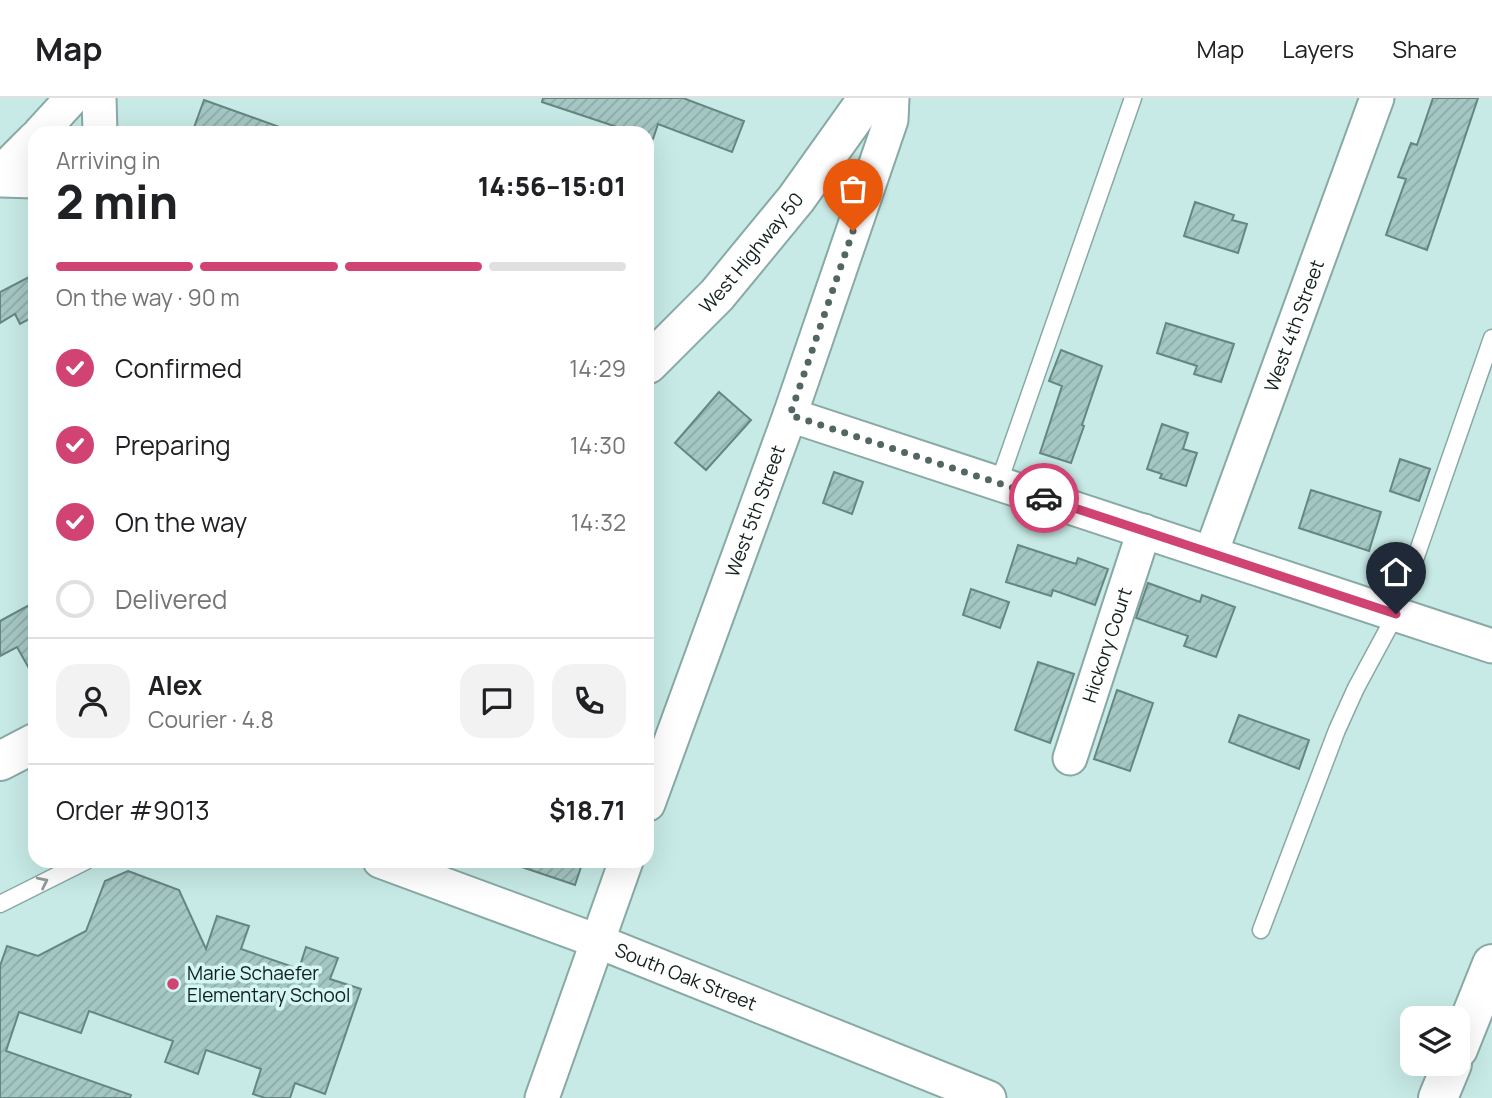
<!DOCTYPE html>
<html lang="en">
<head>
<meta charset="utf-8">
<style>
	:root { --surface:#fff; --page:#f2f2f2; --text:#202124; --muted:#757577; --line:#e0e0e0; --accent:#d04373 }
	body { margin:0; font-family:Manrope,sans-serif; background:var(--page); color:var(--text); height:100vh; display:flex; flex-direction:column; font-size:26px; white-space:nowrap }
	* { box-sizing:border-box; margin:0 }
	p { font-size:23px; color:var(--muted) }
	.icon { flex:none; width:38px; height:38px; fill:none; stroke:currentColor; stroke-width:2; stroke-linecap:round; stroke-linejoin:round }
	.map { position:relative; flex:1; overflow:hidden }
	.panel { position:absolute; left:28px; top:28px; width:626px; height:742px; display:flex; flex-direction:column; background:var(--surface); border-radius:21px; box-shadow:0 7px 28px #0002 }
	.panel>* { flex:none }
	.buttons { position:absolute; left:1400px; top:908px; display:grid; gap:14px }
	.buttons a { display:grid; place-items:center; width:70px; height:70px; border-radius:14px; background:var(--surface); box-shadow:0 7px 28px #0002; font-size:35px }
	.pin { position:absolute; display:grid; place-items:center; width:60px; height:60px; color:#fff; margin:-72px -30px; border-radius:50% 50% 50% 0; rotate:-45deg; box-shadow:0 0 7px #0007 }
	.pin .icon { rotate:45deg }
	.courier { position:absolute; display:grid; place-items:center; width:70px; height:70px; margin:-35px; border:5px solid #d04373; border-radius:50%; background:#fff; color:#222; box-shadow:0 2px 9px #0007 }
	.overview em { font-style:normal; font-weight:800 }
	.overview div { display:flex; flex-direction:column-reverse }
	.overview { display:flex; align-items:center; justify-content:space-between; height:119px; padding:0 28px }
	h1 { font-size:46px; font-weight:800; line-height:52px }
	.bar { display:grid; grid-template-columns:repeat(4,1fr); gap:10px 7px; align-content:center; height:84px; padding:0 28px }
	.bar i { height:9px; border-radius:5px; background:var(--line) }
	.bar .on { background:var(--accent) }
	.bar p { grid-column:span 4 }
	.line { display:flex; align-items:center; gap:18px; padding:0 28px; border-top:2px solid var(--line) }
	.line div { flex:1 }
	.round { display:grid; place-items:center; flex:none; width:74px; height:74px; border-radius:21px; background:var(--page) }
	ol { padding:0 28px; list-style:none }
	li { display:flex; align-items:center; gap:21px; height:77px }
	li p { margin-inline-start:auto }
	li .icon { padding:7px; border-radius:50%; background:var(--accent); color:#fff; stroke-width:4 }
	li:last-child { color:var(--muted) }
	li i { width:38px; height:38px; border:4px solid var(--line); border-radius:50% }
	header { display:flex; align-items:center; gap:42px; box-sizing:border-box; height:98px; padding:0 35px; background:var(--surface); border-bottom:2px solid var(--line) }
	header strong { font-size:33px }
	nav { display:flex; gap:38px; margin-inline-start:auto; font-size:24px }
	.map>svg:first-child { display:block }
	.building { fill:url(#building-hatch); stroke:#668682; stroke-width:2 }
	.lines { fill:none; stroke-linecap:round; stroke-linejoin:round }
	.lane-casing { stroke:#88a9a5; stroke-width:19 }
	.street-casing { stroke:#88a9a5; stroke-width:37 }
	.secondary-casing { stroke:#88a9a5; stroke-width:42 }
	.lane { stroke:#fff; stroke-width:16 }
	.street { stroke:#fff; stroke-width:33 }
	.secondary { stroke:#fff; stroke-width:38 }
	.oneway { stroke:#959a9a }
	.done { stroke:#526664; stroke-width:7; stroke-dasharray:0 12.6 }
	.route { stroke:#d04373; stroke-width:9 }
	.poi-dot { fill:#d04373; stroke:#d4f7f3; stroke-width:2.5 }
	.labels { text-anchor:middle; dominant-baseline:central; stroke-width:7; stroke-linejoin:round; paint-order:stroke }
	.street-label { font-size:19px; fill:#131f1e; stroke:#d4f7f3 }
	.poi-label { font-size:19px; fill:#131f1e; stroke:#d4f7f3; text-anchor:start }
</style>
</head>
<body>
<header>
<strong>Map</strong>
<nav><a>Map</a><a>Layers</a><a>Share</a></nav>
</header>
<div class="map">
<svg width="1492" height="1000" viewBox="0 0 1492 1000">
	<defs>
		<pattern id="building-hatch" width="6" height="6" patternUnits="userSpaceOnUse" patternTransform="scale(1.75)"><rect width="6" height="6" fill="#a5c7c3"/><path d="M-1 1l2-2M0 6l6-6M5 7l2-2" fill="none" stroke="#8daaa7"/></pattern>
	</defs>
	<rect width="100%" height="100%" fill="#c7eae6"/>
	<path class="building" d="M543,0H683L744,23L732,54L658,26L653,41L648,39V35H635L542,4Z
		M1433,0H1478L1427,152L1386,137L1406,81L1398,79L1411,45L1417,47Z
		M204,2L288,32L287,35H192Z
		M1195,104L1234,117L1232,122L1247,126L1238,155L1184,138Z
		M35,176V218L20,226L15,216L0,225V194Z
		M1166,225L1234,246L1221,284L1194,276L1197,268L1157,255Z
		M1061,252L1102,268L1082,327L1084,328L1071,365L1040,355L1062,288L1049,283Z
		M719,294L751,322L706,372L675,345Z
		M1162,326L1188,335L1183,351L1197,355L1186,388L1160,380L1162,376L1147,371Z
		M1400,361L1430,371L1419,403L1390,393Z
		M834,374L863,384L852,416L823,405Z
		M1311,392L1381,414L1369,453L1299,430Z
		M1018,447L1076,466L1078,460L1108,471L1095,507L1053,492L1051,498L1006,484Z
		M1148,485L1200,504L1202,497L1235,509L1216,559L1184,548L1188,538L1136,520Z
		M971,491L1009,504L1000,530L963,517Z
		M35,504V581L17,549L0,558V523Z
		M1038,564L1074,576L1050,645L1015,632Z
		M1117,592L1153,605L1130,673L1094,661Z
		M1239,617L1309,642L1299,671L1229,644Z
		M517,763H583L575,787L516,767Z
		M128,773L179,792L206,851L217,818L249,828L241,851L299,871L306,849L338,860L330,881L361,891L325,996L295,985L290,1000H265L253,996L261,971L206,952L198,976L165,964L173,943L89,913L81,935L19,914L6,953L131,997L130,1000H0V868L7,848L38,858L86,833L105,783Z"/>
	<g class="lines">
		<g class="lane-casing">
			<path id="lane" d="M999,384L1133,0
				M0,806L86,763
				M1261,832L1337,632L1356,590L1396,516L1492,240"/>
		</g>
		<g class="street-casing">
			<g id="street">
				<path d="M99,0L100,35"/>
				<path d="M40,35L72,0"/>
				<path d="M0,75L35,40"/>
				<path d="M0,82L35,83"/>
				<path d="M790,317L1492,548"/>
				<path id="s1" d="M1211,455L1377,0"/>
				<path id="s2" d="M1070,660L1144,433"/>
				<path id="s3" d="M648,706L790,317L891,22L892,0"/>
				<path id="s4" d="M380,763L597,843L989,1000"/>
				<path d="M542,1000L626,763"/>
			</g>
		</g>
		<g class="secondary-casing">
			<g id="secondary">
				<path id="s5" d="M648,266L717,197L796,101L868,0"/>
				<path d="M0,663L35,645"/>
				<path d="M1458,951L1492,866"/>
				<path d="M1438,1000L1452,966"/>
			</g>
		</g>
		<use href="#lane" class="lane"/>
		<use href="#street" class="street"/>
		<use href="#secondary" class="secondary"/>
	</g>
	<defs><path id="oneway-chevron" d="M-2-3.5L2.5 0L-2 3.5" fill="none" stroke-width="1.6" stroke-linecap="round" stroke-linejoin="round" transform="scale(1.75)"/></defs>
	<use class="oneway" href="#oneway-chevron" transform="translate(43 784) rotate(-26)"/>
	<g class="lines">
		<path class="done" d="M853,133L790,317L1044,400"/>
		<path class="route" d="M1044,400L1396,516"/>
	</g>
	<circle class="poi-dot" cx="173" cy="886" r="7"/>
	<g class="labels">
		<g class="street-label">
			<text stroke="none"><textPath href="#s5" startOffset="152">West Highway 50</textPath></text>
			<text stroke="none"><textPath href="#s1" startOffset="242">West 4th Street</textPath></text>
			<text stroke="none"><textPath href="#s3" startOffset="312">West 5th Street</textPath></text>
			<text stroke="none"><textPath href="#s2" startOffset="119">Hickory Court</textPath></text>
			<text stroke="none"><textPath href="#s4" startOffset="327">South Oak Street</textPath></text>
		</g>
		<g class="poi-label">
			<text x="187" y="875">Marie Schaefer<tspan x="187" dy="22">Elementary School</tspan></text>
		</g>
	</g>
</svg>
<div class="buttons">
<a><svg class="icon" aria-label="layers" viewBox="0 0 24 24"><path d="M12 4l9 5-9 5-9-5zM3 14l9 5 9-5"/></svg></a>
</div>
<div class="pin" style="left:853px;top:133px;background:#ea580c"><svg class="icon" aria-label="bag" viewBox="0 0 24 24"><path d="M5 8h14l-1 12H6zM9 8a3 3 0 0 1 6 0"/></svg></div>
<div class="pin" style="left:1396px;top:516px;background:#1f2937"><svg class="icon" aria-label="home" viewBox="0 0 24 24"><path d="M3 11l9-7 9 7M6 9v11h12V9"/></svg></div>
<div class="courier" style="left:1044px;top:400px"><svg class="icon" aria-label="car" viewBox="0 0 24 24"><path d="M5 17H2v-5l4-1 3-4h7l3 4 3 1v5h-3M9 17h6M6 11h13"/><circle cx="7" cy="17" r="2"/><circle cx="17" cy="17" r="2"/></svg></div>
<section class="panel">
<div class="overview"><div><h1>2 min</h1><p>Arriving in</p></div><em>14:56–15:01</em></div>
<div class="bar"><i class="on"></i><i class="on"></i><i class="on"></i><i></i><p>On the way · 90 m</p></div>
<ol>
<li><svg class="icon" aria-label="check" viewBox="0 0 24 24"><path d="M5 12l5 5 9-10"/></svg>Confirmed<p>14:29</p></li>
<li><svg class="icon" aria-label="check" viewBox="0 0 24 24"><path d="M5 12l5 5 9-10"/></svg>Preparing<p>14:30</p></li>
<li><svg class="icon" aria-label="check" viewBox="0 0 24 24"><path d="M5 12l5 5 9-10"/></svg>On the way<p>14:32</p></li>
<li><i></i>Delivered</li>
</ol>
<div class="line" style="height:126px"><a class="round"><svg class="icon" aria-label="person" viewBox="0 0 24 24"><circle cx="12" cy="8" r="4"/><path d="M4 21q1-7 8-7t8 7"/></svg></a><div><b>Alex</b><p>Courier · 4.8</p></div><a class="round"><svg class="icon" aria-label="chat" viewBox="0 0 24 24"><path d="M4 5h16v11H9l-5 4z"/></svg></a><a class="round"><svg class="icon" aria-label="phone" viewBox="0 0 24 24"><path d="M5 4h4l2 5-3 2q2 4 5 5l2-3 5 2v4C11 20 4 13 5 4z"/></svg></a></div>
<div class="line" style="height:91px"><div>Order #9013</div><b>$18.71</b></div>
</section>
</div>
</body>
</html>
